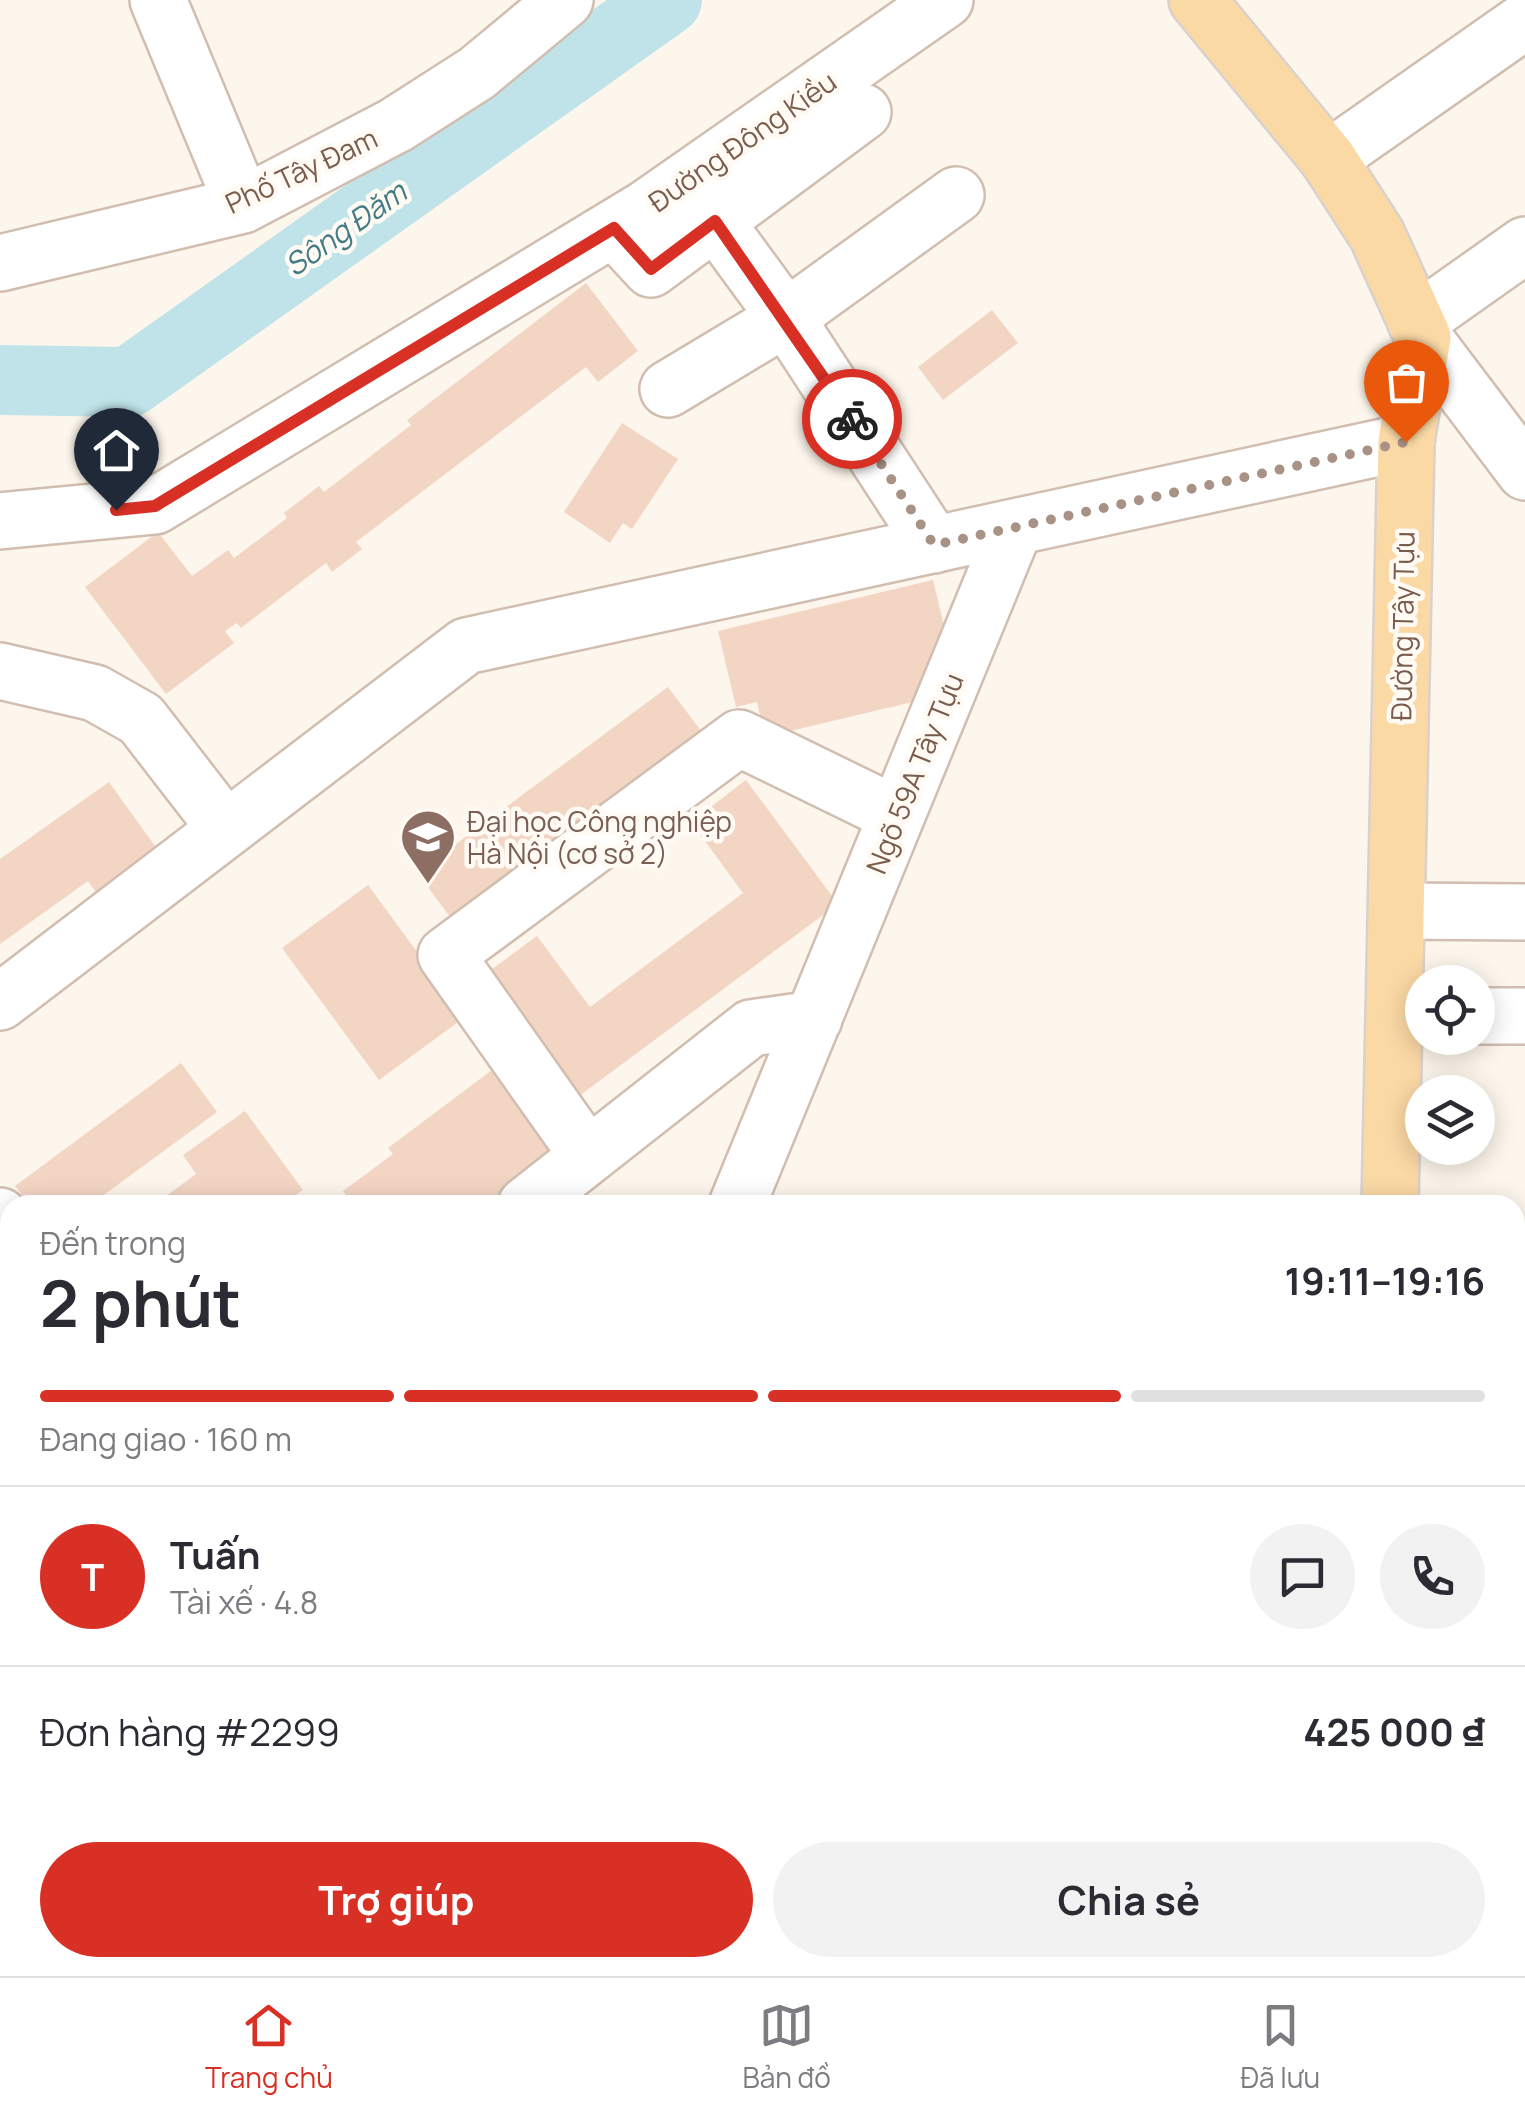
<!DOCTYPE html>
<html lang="vi">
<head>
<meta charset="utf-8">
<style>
	:root { --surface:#fff; --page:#f2f2f3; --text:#2b2b33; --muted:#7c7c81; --line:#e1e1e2; --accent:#d93025 }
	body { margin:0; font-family:Manrope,sans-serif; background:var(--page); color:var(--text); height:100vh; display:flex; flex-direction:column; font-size:38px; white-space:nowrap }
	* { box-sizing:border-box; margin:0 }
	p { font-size:32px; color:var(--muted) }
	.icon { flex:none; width:55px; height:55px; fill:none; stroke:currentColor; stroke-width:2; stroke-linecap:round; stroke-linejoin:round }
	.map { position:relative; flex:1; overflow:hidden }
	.side { position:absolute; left:0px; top:1195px; width:1525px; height:782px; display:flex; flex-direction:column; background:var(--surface); border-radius:30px 30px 0 0; box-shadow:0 5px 25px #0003 }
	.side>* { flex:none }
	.controls { position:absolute; left:1405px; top:965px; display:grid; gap:20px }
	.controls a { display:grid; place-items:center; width:90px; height:90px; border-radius:50%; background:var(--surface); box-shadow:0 5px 25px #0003; font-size:50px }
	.pin { position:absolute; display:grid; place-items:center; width:85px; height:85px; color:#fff; margin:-102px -42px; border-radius:50% 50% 50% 0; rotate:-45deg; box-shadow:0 0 10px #0007 }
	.pin .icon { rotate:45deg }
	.courier { position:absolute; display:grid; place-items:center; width:100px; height:100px; margin:-50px; border:8px solid #d93025; border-radius:50%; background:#fff; color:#222; box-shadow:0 2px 12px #0007 }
	.overview em { font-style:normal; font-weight:700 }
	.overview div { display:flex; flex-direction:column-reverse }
	.overview { display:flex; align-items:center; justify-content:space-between; height:170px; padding:0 40px }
	h1 { font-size:65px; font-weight:700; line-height:75px }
	.bar { display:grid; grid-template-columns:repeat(4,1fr); gap:15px 10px; align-content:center; height:120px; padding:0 40px }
	.bar i { height:12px; border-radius:8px; background:var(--line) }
	.bar .selected { background:var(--accent) }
	.bar p { grid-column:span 4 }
	.line { display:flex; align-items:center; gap:25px; padding:0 40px; border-top:2px solid var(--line) }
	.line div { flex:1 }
	.round { display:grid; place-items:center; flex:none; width:105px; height:105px; border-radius:52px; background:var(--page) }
	.button { display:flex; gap:20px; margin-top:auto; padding:20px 40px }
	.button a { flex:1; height:115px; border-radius:60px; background:var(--accent); color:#fff; font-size:40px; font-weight:700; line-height:115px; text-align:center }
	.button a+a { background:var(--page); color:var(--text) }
	.menu { display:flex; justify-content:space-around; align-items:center; height:140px; border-top:2px solid var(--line); background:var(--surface); font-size:28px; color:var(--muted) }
	.menu a { display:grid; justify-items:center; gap:5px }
	.menu .selected { color:var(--accent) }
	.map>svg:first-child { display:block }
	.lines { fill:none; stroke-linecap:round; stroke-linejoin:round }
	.river { stroke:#bfe3e8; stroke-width:70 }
	.building { fill:#f3d5c3 }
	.minor-casing { stroke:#d1beb0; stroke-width:60 }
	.major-casing { stroke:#dad1cd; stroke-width:60 }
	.minor { stroke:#fff; stroke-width:55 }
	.major { stroke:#fbd9a5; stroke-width:55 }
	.done { stroke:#a89285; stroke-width:10; stroke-dasharray:0 18 }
	.route { stroke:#d93025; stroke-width:12 }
	.labels { text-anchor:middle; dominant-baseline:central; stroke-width:9; stroke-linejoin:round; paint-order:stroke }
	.street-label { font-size:28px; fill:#7a5c4d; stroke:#fffaf3 }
	.education-label { font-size:28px; fill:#785e54; stroke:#fffaf3; text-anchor:start }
	.water-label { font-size:30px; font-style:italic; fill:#437c86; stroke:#fffaf3 }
</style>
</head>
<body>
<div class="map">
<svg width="1525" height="1976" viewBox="0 0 1525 1976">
	<rect width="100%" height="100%" fill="#fdf6ec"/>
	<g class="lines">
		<path class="river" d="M0,380L129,382L667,0"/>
	</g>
	<path class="building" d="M586,283L638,351L598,382L586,367L356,542L362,549L332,572L326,563L241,628L237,623L225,631L234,643L166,694L85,587L158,532L192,576L228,550L234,558L287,518L284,513L319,486L324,492L411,425L407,420Z
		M992,310L1018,343L943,400L918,367Z
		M622,423L678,459L632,529L623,523L610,543L564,512Z
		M933,580L949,646L932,650L942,695L765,737L757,702L736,707L718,631Z
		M668,687L705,736L454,922L417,873Z
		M746,780L838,904L571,1102L480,978L537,936L590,1007L743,893L691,822Z
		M109,782L160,853L99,897L88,881L0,944V859Z
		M368,885L465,1017L379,1080L282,948Z
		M181,1063L217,1112L90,1205H29L15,1186Z
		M492,1070L555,1154L486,1205H383L380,1201L353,1205L343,1191L393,1154L388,1148Z
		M245,1111L303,1190L282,1205H154L196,1174L183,1155Z"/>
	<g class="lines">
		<g class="minor-casing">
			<path id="minor" d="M158,0L243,205
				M1328,159L1525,21
				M715,221L786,318L934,545
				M614,229L651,269L863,112
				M0,263L243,205L396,125L477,73L565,0
				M1416,322L1525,245
				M1423,337L1525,472
				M668,389L786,318L956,195
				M0,521L155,506L645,209L945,0
				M0,671L95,693L141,719L226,829
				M1397,911L1525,912
				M0,1002L466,646L1406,442
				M1478,1016H1525
				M588,1156L446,955L739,738L897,815
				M526,1205L751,1028L814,1019
				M737,1205L1015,527
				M0,1216L10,1229
				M1515,1362L1525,1364
				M1515,1604H1525
				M0,1854H10"/>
		</g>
		<g class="major-casing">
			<path id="major" d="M1197,0L1328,159L1377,235L1423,337L1406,442L1390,1205
				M1409,1976V1968"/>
		</g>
		<use href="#minor" class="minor"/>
		<use href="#major" class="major"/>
	</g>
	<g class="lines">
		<path class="done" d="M852,419L934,545L1406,442"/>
		<path class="route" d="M116,510L155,506L614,228L651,269L715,221L852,419"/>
	</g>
	<defs>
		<g id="university-pin" transform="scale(2.875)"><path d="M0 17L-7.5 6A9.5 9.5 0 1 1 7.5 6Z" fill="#8d6e63" stroke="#fffaf3"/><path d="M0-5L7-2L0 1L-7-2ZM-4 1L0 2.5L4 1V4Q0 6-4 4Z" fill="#fff"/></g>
	</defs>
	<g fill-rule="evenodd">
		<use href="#university-pin" x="428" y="837"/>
	</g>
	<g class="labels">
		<g class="street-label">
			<text transform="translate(742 141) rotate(-35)">Đường Đông Kiều</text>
			<text transform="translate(301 170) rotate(-25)">Phố Tây Đam</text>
			<text transform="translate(1402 626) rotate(-89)">Đường Tây Tựu</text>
			<text transform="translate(914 773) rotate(-68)">Ngõ 59A Tây Tựu</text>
		</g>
		<g class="education-label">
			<text x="467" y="821">Đại học Công nghiệp<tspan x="467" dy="32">Hà Nội (cơ sở 2)</tspan></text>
		</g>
		<g class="water-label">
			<text transform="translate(345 228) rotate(-35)">Sông Đăm</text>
		</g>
	</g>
</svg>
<div class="controls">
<a><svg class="icon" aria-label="locate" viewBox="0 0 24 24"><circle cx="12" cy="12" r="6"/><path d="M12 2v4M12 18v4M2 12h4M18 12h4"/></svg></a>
<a><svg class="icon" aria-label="layers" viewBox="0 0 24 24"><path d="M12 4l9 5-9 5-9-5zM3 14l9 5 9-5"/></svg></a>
</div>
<div class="pin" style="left:1406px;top:442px;background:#ea580c"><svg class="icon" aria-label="bag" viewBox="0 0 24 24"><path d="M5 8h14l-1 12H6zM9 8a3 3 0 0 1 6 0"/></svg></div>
<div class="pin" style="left:116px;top:510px;background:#1f2937"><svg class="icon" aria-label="home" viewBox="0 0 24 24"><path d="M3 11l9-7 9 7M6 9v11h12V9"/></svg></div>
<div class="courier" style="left:852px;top:419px"><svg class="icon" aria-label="bike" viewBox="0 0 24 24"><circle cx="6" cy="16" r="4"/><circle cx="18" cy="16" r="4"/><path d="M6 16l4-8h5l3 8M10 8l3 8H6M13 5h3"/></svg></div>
<section class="side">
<div class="overview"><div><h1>2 phút</h1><p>Đến trong</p></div><em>19:11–19:16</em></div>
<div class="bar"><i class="selected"></i><i class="selected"></i><i class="selected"></i><i></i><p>Đang giao · 160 m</p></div>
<div class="line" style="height:180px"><b class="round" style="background:var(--accent);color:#fff">T</b><div><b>Tuấn</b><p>Tài xế · 4.8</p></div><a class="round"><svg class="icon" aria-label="chat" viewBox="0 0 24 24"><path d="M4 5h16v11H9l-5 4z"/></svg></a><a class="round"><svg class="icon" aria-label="phone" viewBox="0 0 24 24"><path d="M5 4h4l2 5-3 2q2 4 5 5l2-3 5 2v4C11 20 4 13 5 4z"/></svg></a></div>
<div class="line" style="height:130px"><div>Đơn hàng #2299</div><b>425 000 ₫</b></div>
<div class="button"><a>Trợ giúp</a><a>Chia sẻ</a></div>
</section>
</div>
<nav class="menu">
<a class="selected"><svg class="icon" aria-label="home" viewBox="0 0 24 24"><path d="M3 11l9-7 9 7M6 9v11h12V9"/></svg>Trang chủ</a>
<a><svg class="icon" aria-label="map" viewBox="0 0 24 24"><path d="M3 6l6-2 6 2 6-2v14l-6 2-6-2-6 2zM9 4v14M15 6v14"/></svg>Bản đồ</a>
<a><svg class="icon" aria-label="saved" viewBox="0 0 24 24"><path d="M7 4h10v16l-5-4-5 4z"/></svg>Đã lưu</a>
</nav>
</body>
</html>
